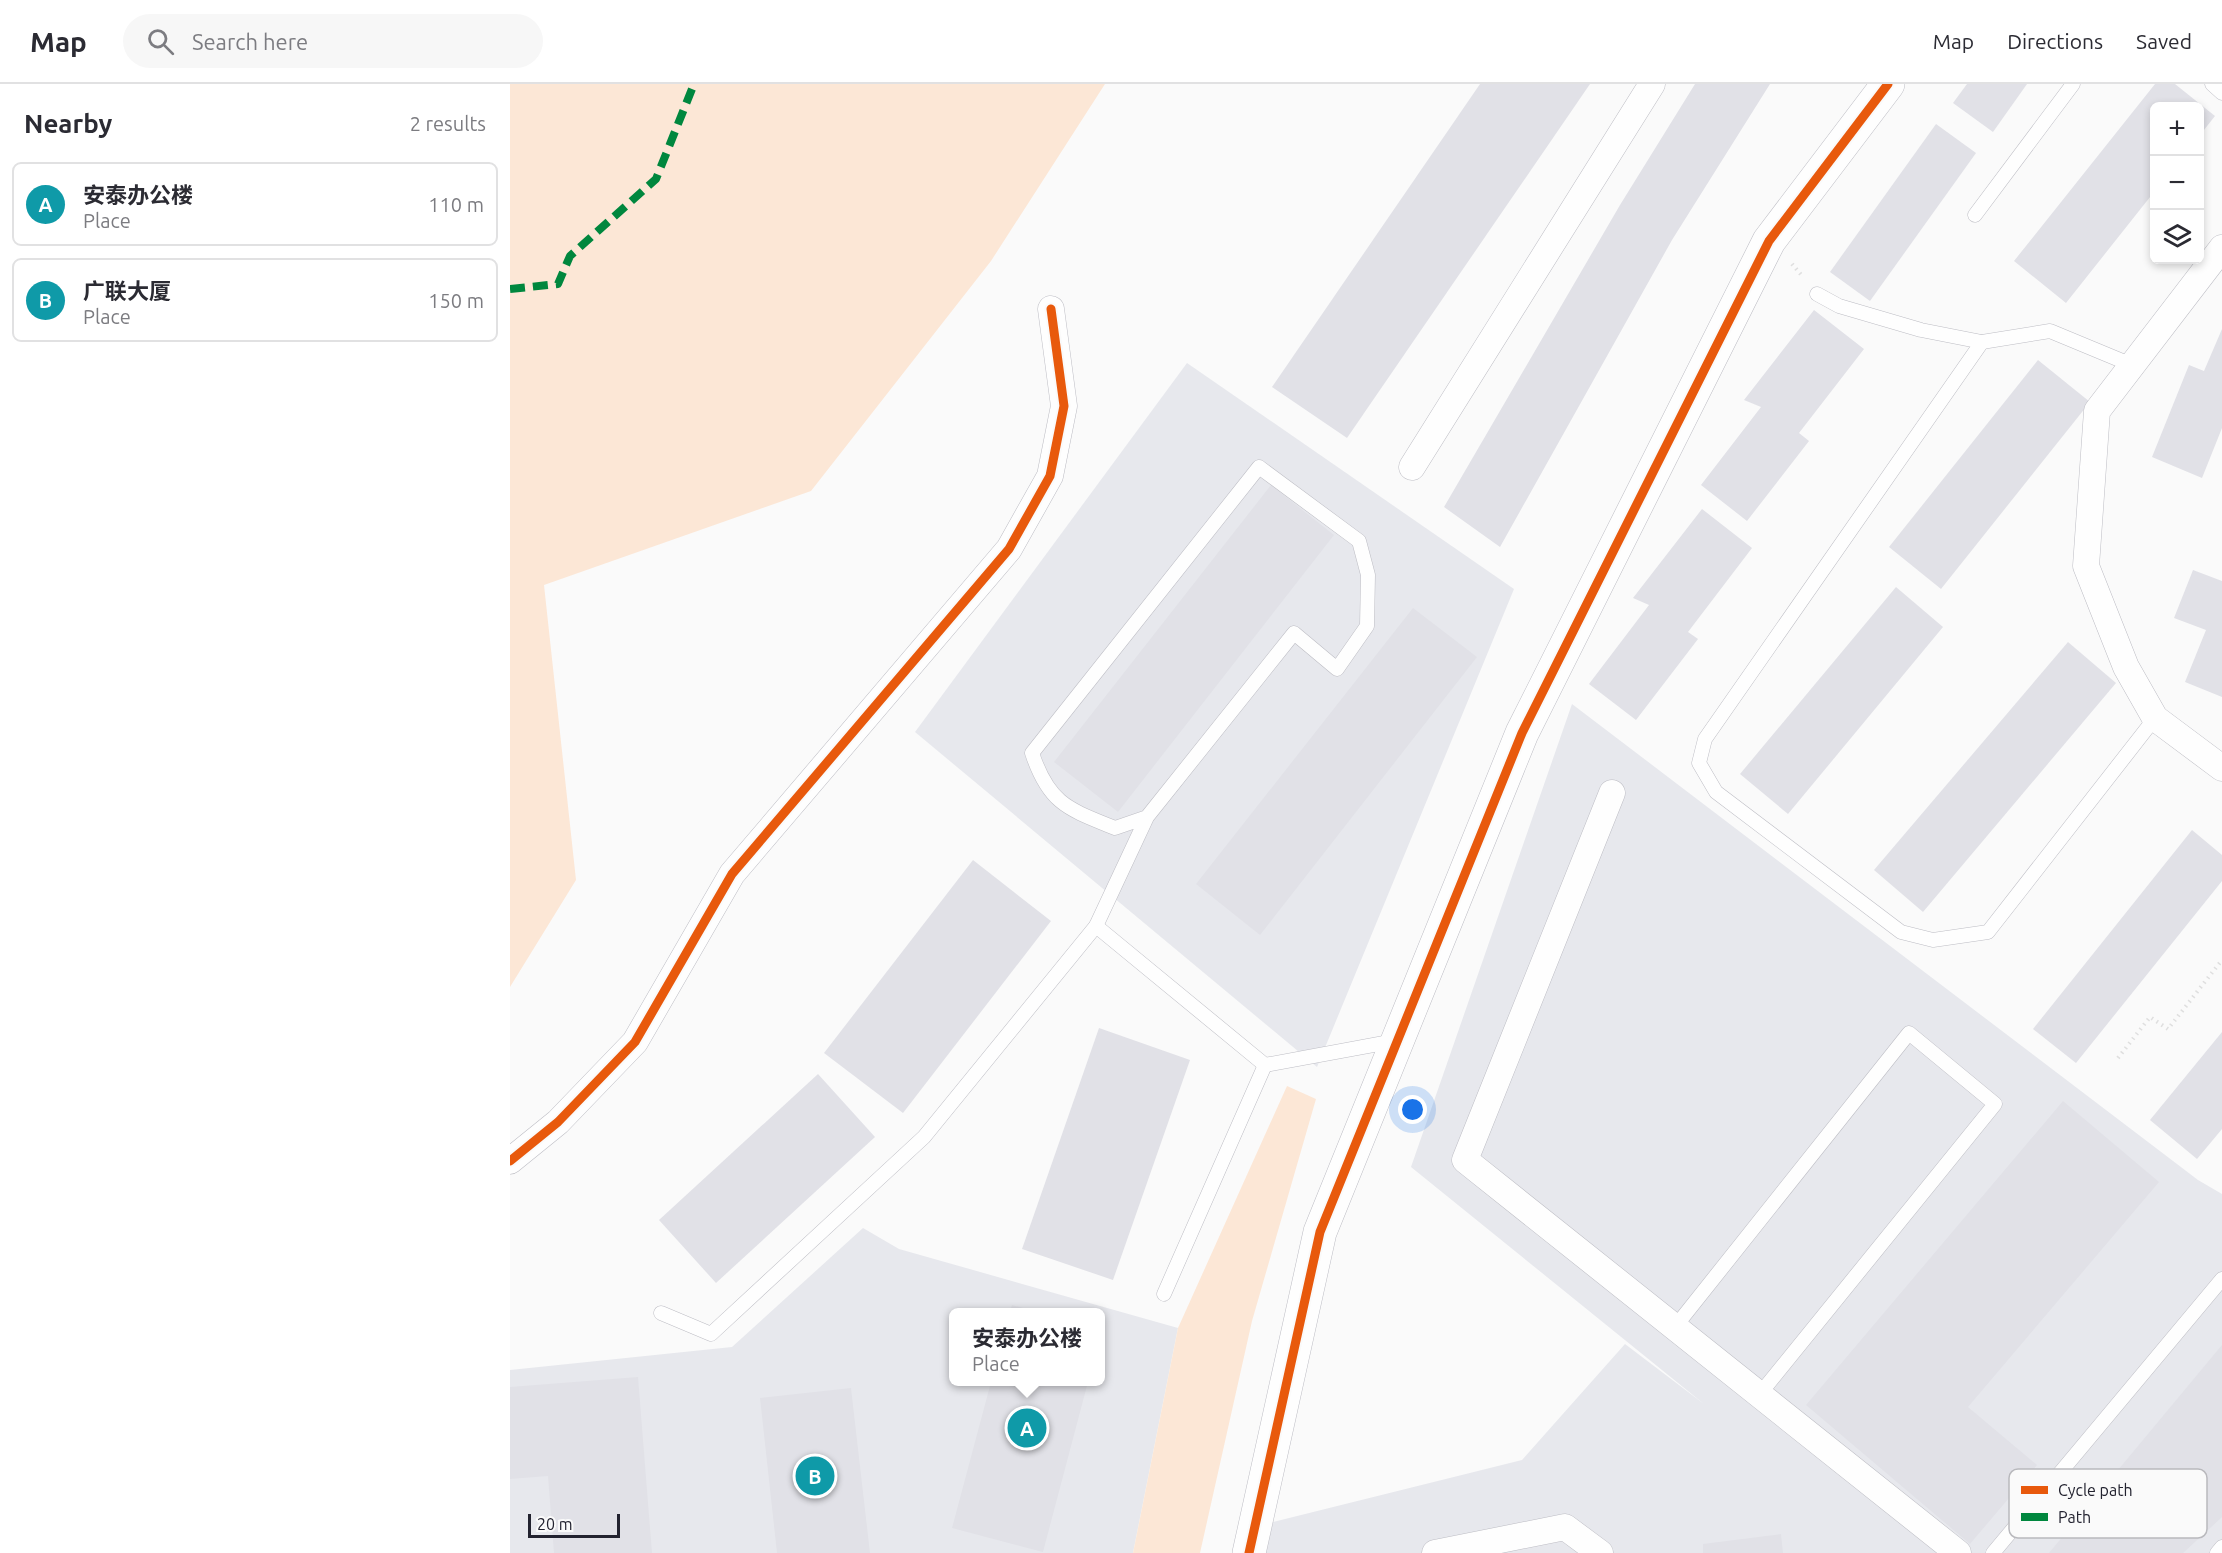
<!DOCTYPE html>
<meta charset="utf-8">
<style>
body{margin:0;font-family:Ubuntu,"Noto Sans SC",sans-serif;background:#f7f7f7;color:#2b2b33}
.controls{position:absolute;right:18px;top:18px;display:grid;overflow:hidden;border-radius:9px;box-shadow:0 3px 9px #0003}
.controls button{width:54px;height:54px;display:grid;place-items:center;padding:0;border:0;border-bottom:2px solid #e1e1e2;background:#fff;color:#2b2b33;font:30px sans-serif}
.scale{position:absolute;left:18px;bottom:15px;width:92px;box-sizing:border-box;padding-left:6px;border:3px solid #22222f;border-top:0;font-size:16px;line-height:21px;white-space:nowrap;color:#22222f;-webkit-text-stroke:4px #fafafa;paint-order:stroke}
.you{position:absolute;left:903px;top:1026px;width:21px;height:21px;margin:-15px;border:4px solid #fff;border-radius:50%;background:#1a73e8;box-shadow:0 0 0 9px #1a73e833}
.badge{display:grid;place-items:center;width:39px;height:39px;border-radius:50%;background:#db2777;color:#fff;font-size:20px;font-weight:700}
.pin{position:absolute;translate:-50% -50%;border:3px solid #fff;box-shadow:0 2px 6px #0006}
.popup{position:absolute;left:439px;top:1224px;width:156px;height:78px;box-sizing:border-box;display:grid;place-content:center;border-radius:9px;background:#fff;filter:drop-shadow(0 2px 4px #0005);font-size:20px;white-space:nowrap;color:#7c7c81}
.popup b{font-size:22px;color:#2b2b33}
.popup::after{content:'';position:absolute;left:50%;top:100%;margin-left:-12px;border:12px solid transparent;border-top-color:#fff}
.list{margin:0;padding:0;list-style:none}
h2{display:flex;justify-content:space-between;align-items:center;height:78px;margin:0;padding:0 24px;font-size:26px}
h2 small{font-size:20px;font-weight:400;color:#7c7c81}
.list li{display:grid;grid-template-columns:39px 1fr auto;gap:18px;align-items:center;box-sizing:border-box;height:84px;margin:0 12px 12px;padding:0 12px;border:2px solid #e1e1e2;border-radius:9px}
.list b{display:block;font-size:22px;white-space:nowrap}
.list p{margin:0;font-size:20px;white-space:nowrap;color:#7c7c81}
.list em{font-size:20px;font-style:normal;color:#7c7c81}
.icon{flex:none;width:33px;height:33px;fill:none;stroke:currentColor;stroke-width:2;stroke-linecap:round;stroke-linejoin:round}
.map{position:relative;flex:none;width:1712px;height:1469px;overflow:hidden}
header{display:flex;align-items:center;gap:36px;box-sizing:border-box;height:84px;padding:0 30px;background:#fff;border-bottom:2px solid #e1e1e2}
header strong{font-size:28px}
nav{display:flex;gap:33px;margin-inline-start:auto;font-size:21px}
.search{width:420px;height:54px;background:#f7f7f7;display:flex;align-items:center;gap:15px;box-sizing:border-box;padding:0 21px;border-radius:33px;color:#7c7c81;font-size:22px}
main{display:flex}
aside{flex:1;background:#fff}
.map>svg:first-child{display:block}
.built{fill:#e7e8ed;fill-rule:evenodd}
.green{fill:#fce7d6}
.building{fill:#e1e1e7}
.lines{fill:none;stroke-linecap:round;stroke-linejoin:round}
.lane-casing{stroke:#bdbdc4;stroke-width:15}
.street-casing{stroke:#bdbdc4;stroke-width:27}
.secondary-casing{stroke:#bdbdc4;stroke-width:34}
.path{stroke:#dfdfdf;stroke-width:4;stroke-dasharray:1.5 4.5;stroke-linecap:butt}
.lane{stroke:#fefefe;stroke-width:14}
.street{stroke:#fefefe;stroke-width:26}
.secondary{stroke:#fefefe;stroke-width:33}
.quiet{stroke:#00873e;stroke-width:8;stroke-dasharray:15 8;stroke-linecap:butt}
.cycleway-casing{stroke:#fafafa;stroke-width:13}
.cycleway{stroke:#e8590c;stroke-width:9}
.key{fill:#fafafa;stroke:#b9b9bd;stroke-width:1.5}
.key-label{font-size:16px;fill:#22222f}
</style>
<header>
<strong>Map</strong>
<div class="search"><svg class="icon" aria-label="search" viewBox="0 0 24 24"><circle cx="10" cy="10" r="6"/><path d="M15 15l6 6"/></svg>Search here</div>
<nav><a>Map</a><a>Directions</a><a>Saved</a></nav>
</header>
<main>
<aside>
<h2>Nearby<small>2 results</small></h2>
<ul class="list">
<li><span class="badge" style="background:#0f9aa8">A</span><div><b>安泰办公楼</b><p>Place</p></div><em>110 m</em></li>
<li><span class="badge" style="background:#0f9aa8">B</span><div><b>广联大厦</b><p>Place</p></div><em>150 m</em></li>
</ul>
</aside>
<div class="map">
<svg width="1712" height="1469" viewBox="0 0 1712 1469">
<rect width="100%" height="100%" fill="#fafafa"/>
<g class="built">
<path d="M677,279L1004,505L807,983L405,648Z"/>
<path d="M1062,620L1688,1096L1712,1110V1469H755L763,1438L1012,1376L1115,1260L1194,1320L901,1083Z"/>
<path d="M353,1144L389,1165L668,1244L623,1469H0V1286L222,1263ZM444,1228H590V1298H444Z"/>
</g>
<g class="green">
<path d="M0,0H595L481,177L301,407L34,501L66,796L0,903Z"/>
<path d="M777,1002L806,1015L742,1237L690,1469H623L668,1244Z"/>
</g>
<g class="building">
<path d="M970,0H1080L837,354L762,303Z"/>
<path d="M1185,0H1260L1162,156L990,463L934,423L1110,121Z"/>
<path d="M1457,0H1517L1483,48L1443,19Z"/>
<path d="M1645,0H1665L1705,32L1690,51V22H1644V108L1556,219L1504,177Z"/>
<path d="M1426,40L1466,69L1360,217L1320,188Z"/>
<path d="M1304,226L1354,265L1289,349L1299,357L1237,437L1191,401L1251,323L1234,316Z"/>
<path d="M1712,245V344L1692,394L1642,373L1679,281L1694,287Z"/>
<path d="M1528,276L1580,318L1431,505L1379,463Z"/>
<path d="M761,401L824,451L608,728L544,678Z"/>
<path d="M1192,425L1242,464L1178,548L1188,555L1126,636L1079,600L1139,521L1123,514Z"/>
<path d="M1683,486L1712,497V613L1675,598L1696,546L1664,534Z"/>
<path d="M1386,503L1433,543L1278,730L1230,690Z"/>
<path d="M903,524L967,573L750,851L686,800Z"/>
<path d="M1558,558L1606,599L1413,828L1364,786Z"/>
<path d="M1682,746L1712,771V797L1566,979L1523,945Z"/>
<path d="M463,776L541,837L393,1029L314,969Z"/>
<path d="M589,944L680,976L603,1196L512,1165Z"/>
<path d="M1712,948V1045L1687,1075L1640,1036Z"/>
<path d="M308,990L365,1053L206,1199L149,1136Z"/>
<path d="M1553,1017L1649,1098L1458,1323L1527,1381L1460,1460L1296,1321Z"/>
<path d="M502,1221L527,1228H500Z"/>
<path d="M1712,1261V1433L1673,1469H1539Z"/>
<path d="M128,1293L142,1469H44L38,1392L0,1395V1303Z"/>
<path d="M481,1298H578L533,1468L442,1444Z"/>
<path d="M341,1304L360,1469H267L250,1314Z"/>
<path d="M1271,1450L1273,1469H1193V1460Z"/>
</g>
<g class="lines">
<defs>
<g id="lane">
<path d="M1702,0L1712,9"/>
<path d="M1465,131L1563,0"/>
<path d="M1307,210L1329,222L1411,246L1472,258L1540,247L1622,281"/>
<path d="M1472,258L1195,655L1189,679L1206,708L1391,848L1423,856L1478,848L1645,634"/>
<path d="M586,842L637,733L784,549L827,585L857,542L858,491L849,457L749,383L522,669C539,720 558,725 605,744L637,733"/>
<path d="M654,1210L755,981"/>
<path d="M151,1229L201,1250L414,1053L586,842L755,981L885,957"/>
<path d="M1165,1243L1399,949L1485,1020L1249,1311"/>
<path d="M1483,1469L1712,1195"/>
<path d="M1707,1469L1712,1463"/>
</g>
<g id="street">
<path d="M1712,164L1587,327L1576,482L1616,583L1645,634L1712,684"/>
<path d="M902,383L1142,0"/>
<path d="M1102,709L955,1076L1448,1469"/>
<path d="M0,1077L48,1038L125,958L222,790L499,465L540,392L554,322L541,225"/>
<path d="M925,1469L1055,1443L1090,1469"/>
</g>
<path id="secondary" d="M739,1469L810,1148L1012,649L1259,157L1378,0"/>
</defs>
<use href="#lane" class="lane-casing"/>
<use href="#street" class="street-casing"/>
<use href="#secondary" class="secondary-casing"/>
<g class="path">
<path d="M1282,180L1293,193"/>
<path d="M1608,974L1640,933L1658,945L1712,876"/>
</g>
<use href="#lane" class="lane"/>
<use href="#street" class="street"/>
<use href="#secondary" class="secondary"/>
<path class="quiet" d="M0,205L48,200L60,172L146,95L184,0"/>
<defs>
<g id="cycleway">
<path d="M0,1077L48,1038L125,958L222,790L499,465L540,392L554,322L541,225"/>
<path d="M739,1469L810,1148L1012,649L1259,157L1378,0"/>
</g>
</defs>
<use href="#cycleway" class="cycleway-casing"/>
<use href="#cycleway" class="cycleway"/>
</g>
<rect x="1499" y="1385" width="198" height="69" rx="9" class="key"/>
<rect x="1511" y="1402" width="27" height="8" fill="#e8590c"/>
<rect x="1511" y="1429" width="27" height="8" fill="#00873e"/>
<g class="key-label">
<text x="1548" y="1412">Cycle path</text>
<text x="1548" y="1439">Path</text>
</g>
</svg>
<div class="controls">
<button>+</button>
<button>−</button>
<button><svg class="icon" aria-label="layers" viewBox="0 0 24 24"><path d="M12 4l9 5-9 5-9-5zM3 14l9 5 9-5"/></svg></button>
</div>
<div class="scale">20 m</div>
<div class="you"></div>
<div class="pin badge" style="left:517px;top:1344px;background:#0f9aa8">A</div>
<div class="popup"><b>安泰办公楼</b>Place</div>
<div class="pin badge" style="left:305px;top:1392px;background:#0f9aa8">B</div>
</div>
</main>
